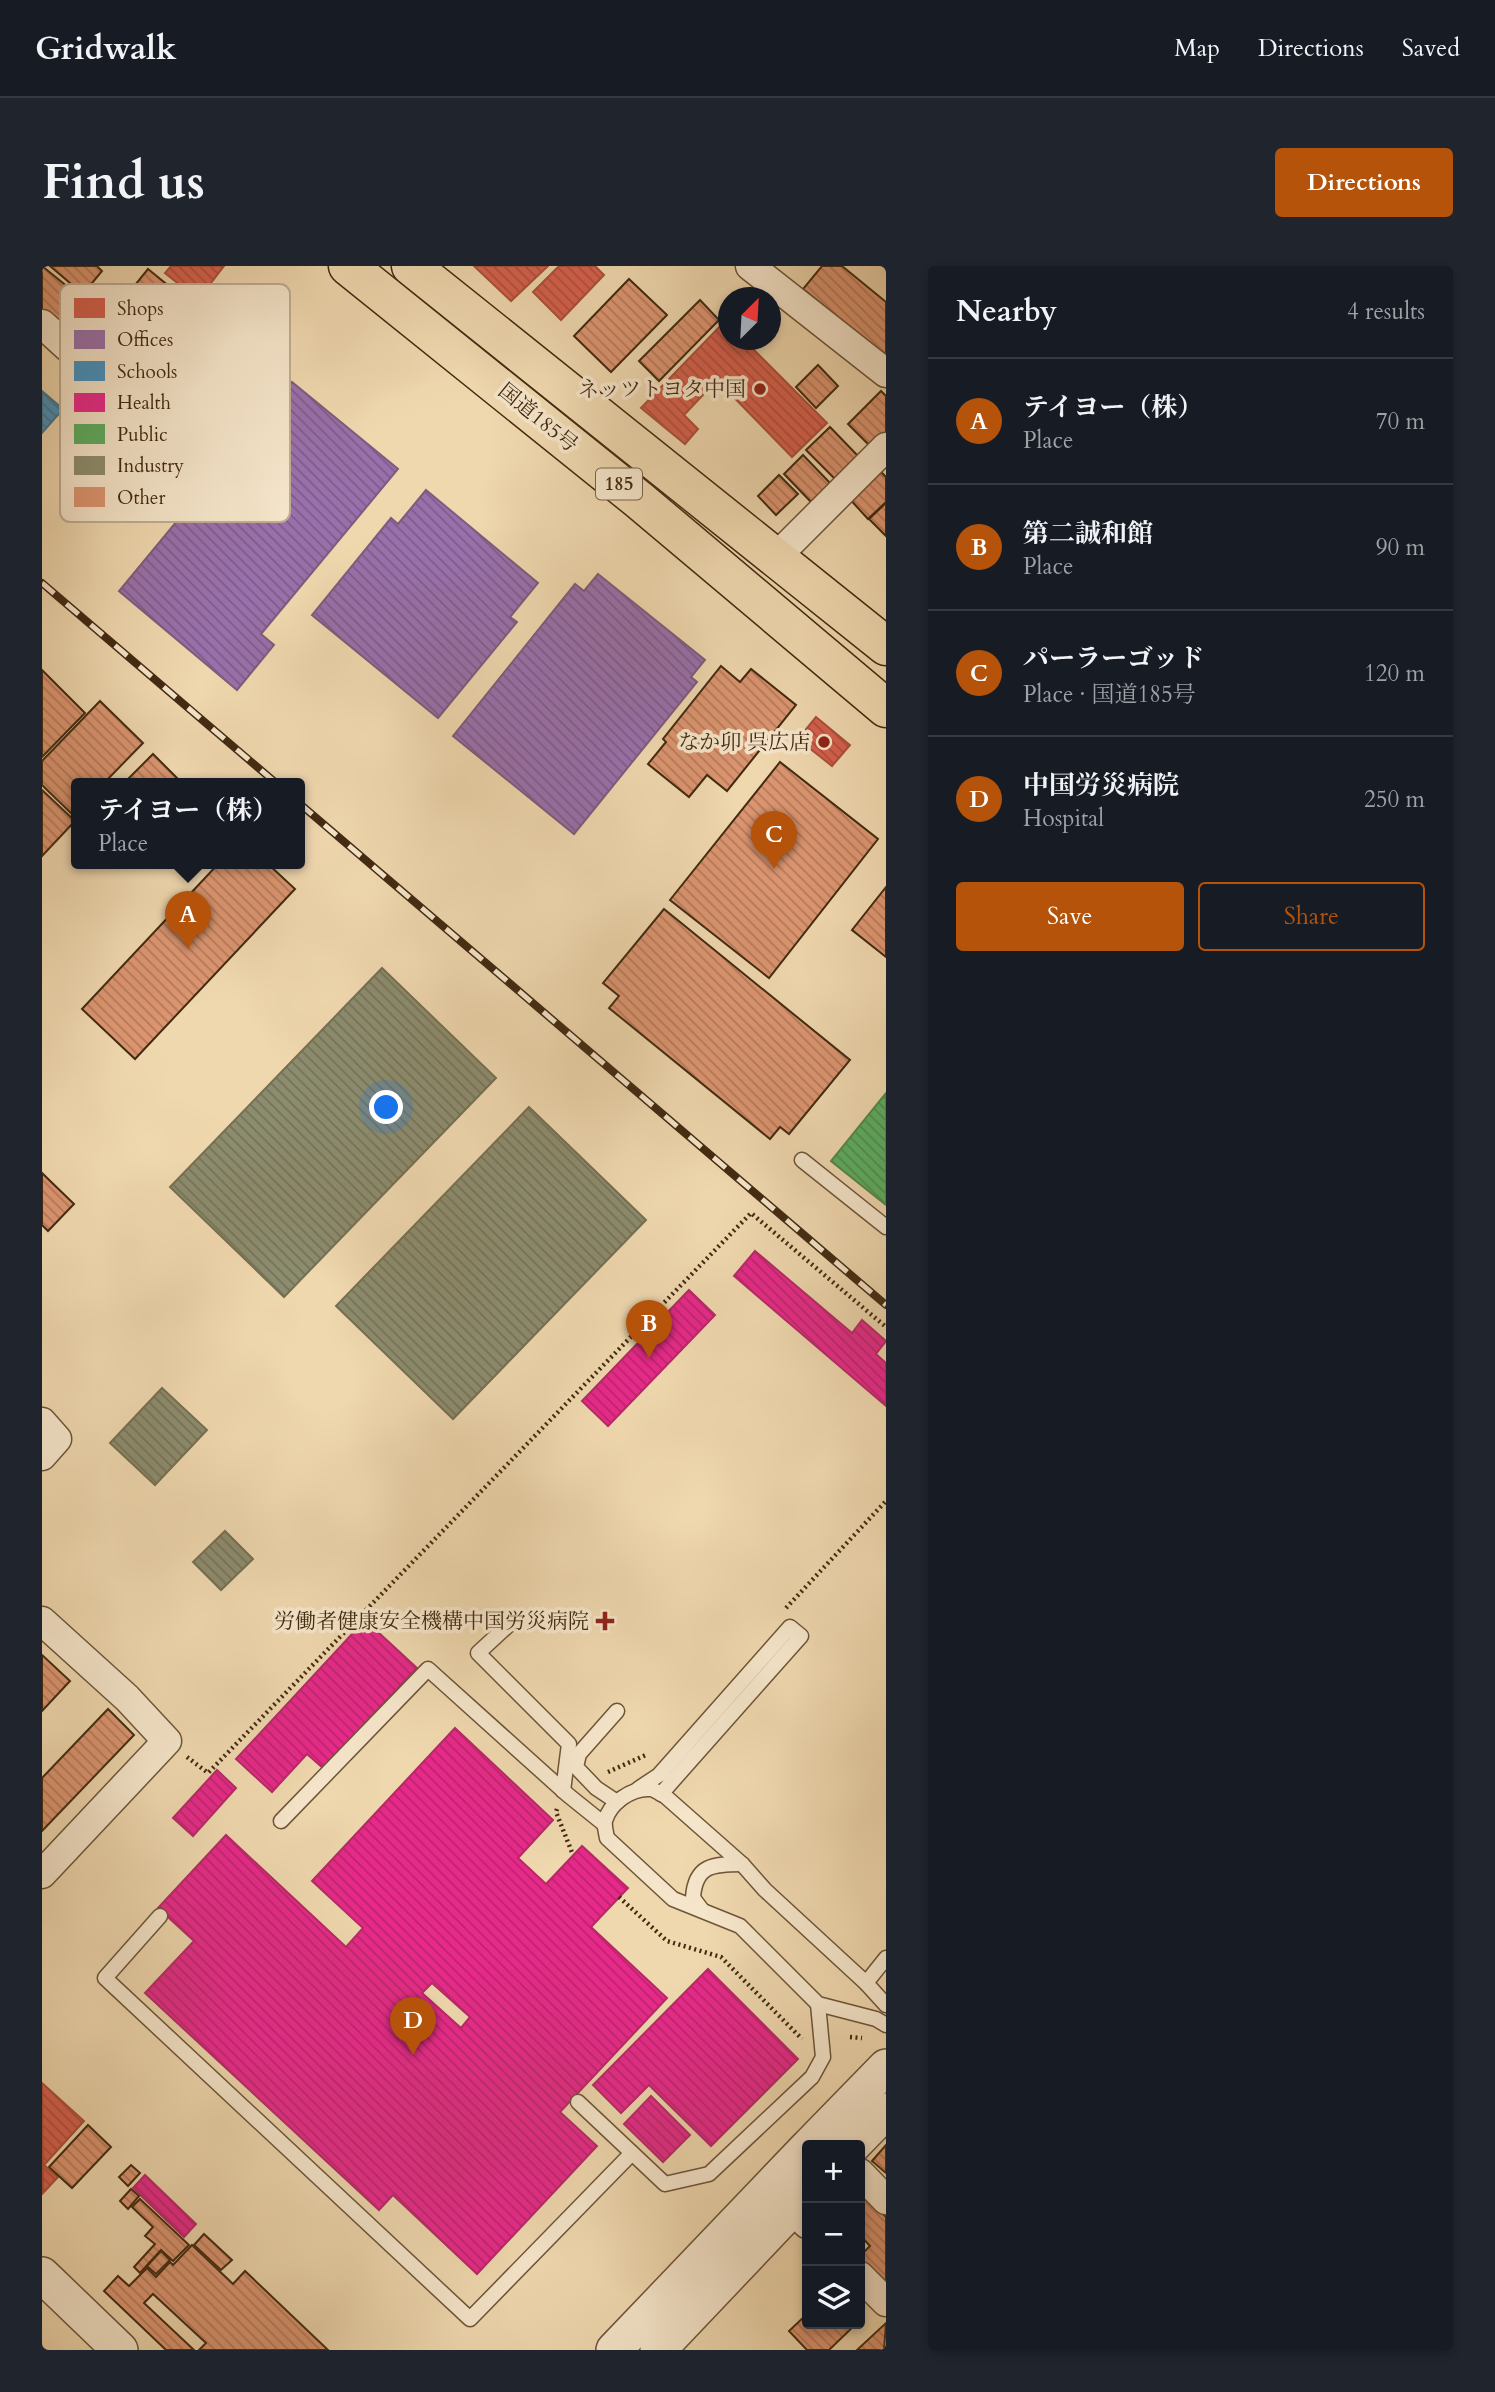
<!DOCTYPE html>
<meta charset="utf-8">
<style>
body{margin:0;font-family:Cardo,"Noto Serif JP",serif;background:#20242c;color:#f1f3f6}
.controls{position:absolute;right:21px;bottom:21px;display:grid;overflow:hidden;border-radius:7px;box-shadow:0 4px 10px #0003}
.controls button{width:63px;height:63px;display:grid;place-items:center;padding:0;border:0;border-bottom:2px solid #363941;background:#171b24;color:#f1f3f6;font:35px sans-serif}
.compass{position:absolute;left:676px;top:21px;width:63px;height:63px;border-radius:50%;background:#171b24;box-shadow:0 4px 10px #0003;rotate:24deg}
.you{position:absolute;left:345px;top:842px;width:24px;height:24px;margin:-18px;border:5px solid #fff;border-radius:50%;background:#1a73e8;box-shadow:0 0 0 10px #1a73e833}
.badge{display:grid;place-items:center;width:46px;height:46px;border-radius:50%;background:#b45309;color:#fff;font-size:23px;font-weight:700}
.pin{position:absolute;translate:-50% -58px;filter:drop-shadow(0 2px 4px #0008)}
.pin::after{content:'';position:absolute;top:37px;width:24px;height:21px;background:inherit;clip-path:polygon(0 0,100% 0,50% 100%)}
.popup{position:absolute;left:29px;top:512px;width:234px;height:91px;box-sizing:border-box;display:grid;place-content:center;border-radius:7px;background:#171b24;filter:drop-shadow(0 2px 5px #0005);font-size:23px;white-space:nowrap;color:#9ea1a6}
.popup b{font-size:26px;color:#f1f3f6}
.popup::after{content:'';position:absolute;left:50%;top:100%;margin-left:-14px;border:14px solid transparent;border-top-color:#171b24}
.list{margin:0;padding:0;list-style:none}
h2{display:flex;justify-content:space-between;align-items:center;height:91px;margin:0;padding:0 28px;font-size:30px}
h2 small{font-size:23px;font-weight:400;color:#9ea1a6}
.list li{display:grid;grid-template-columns:46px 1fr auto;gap:21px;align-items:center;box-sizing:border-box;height:126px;padding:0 28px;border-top:2px solid #363941}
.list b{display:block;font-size:26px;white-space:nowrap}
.list p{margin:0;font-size:23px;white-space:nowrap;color:#9ea1a6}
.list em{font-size:23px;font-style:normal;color:#9ea1a6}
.actions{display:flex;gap:14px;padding:21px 28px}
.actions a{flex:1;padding:16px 0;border:2px solid #b45309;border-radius:7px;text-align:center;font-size:24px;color:#b45309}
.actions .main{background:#b45309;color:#fff}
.icon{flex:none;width:38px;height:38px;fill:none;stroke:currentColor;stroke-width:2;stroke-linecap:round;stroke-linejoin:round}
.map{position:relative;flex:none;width:844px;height:2084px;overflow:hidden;border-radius:7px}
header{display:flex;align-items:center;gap:42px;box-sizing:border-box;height:98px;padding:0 35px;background:#171b24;border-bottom:2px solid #363941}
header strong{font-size:33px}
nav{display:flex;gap:38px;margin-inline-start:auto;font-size:24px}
.intro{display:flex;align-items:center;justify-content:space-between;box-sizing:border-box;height:168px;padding:0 42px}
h1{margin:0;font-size:49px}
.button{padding:18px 32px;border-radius:7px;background:#b45309;color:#fff;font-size:24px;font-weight:700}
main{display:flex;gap:42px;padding:0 42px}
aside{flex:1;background:#171b24;border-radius:7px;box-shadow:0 4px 10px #0003}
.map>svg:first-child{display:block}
.shops{fill:url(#shops-back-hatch);stroke:#aa503b;stroke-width:2}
.offices{fill:url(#offices-back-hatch);stroke:#7f5b7d;stroke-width:2}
.schools{fill:url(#schools-back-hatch);stroke:#43748e;stroke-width:2}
.health{fill:url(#health-back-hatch);stroke:#b62966;stroke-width:2;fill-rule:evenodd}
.public{fill:url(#public-back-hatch);stroke:#538649;stroke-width:2}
.industry{fill:url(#industry-back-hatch);stroke:#766f52;stroke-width:2}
.building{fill:url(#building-back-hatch);stroke:#422a11;stroke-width:2}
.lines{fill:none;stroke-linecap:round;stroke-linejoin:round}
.service-casing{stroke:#6d5538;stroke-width:17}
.minor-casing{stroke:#6d5538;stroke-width:31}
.tertiary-casing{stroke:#6d5538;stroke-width:38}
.trunk-casing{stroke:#422a11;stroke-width:41}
.path{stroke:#422a11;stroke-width:4.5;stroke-dasharray:2 3.5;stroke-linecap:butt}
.service{stroke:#f5e5ca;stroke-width:14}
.minor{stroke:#f5e5ca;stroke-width:28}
.tertiary{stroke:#f5e5ca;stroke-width:35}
.trunk{stroke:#efd7ae;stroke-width:38}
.rail-casing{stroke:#422a11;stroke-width:8}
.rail{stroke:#f5e5ca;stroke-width:5;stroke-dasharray:16;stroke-linecap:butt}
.poi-dot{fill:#8f2418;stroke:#f5e5ca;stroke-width:2.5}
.labels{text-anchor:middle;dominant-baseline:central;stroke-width:7;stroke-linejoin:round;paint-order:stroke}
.shield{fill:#f5e5ca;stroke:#786248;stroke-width:2}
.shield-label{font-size:19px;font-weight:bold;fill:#422a11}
.poi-label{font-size:21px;fill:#422a11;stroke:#f5e5ca;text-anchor:end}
.street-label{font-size:21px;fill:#422a11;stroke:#f5e5ca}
.key{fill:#f5e5ca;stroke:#bfad92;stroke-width:2}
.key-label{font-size:19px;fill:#422a11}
</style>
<header>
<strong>Gridwalk</strong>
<nav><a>Map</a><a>Directions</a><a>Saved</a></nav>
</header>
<div class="intro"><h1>Find us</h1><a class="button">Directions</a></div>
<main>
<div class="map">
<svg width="844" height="2084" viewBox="0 0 844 2084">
<defs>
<pattern id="shops-back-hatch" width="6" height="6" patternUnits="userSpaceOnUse" patternTransform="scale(1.75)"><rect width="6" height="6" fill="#d6604d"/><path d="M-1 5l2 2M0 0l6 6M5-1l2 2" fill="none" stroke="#af4f3f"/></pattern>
<pattern id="offices-back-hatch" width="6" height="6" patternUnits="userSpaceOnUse" patternTransform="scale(1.75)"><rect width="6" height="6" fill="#9970ab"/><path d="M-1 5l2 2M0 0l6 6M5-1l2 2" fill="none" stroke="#7e5c8a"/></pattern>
<pattern id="schools-back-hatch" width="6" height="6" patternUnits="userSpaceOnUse" patternTransform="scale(1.75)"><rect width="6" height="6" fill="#4393c3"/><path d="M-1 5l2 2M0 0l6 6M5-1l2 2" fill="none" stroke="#3a789d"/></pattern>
<pattern id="health-back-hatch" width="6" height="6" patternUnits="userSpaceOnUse" patternTransform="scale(1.75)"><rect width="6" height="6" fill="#e7298a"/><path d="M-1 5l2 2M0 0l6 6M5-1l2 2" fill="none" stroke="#bd236f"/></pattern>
<pattern id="public-back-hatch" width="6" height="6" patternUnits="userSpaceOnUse" patternTransform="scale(1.75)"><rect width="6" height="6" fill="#5aae61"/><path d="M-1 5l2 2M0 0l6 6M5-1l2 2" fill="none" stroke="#4c8e4f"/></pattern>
<pattern id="industry-back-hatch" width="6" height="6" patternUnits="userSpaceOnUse" patternTransform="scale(1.75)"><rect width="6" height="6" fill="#8c8c6e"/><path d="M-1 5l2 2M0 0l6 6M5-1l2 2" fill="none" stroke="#747359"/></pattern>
<pattern id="building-back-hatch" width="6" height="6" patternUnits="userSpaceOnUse" patternTransform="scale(1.75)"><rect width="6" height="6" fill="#dc9570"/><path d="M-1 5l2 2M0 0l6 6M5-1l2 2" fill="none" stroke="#b47a5b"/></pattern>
</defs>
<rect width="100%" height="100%" fill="#efd7ae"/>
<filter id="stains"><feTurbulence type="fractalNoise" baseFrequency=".00286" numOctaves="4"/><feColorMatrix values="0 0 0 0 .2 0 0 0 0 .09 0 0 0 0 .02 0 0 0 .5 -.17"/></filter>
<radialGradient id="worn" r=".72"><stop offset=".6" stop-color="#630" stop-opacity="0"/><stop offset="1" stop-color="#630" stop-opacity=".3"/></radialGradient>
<g class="shops">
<path d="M129,0H182L169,17L195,39L182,54L123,7Z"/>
<path d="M432,0H506L469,35Z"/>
<path d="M517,0H553L562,9L519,54L491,26Z"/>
<path d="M134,20L170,50L98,134L63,104Z"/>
<path d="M683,55L687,58V74H702L785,157L750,191L675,114L642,149L656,163L643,178L599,142Z"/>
<path d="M774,451L808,479L790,500L756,473Z"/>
<path d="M0,1817L42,1855L2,1899L16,1911L1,1927Z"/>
</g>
<g class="offices">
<path d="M250,116L356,203L219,368L232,379L195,424L77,325Z"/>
<path d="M384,224L496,317L468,351L475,356L396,452L270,349L349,252L356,258Z"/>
<path d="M556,308L663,394L649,411L655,416L532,568L411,470L533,318L542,325Z"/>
</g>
<path class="schools" d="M0,125L21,143L0,167Z"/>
<g class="health">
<path d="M713,985L810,1067L820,1054L844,1075L834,1088L844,1097V1140L692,1010Z"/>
<path d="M647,1024L673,1049L566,1160L540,1135Z"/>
<path d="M323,1354L375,1402L281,1502L265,1488L230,1526L194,1493Z"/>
<path d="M413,1462L511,1554L476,1592L504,1618L540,1580L586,1622L549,1661L625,1732L518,1846L555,1880L435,2008L351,1929L337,1944L103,1727L152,1675L116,1642L184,1569L304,1681L321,1662L270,1615ZM390,1717L428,1751L419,1762L380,1727Z"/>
<path d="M175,1504L194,1522L151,1570L131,1552Z"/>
<path d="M666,1703L756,1793L669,1880L607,1819L579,1847L551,1819Z"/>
<path d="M609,1830L648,1869L621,1896L582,1858Z"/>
<path d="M103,1909L154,1958L142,1971L91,1922Z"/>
</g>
<path class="public" d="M844,827V939L789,895Z"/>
<g class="industry">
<path d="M340,702L454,812L242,1031L128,921Z"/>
<path d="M487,841L604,954L411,1153L294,1040Z"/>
<path d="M120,1122L165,1164L113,1219L68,1177Z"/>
<path d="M183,1265L211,1293L179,1324L151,1296Z"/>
</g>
<g class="building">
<path d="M0,0L59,48L35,77L0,48Z"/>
<path d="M8,0H55L60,5L41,28Z"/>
<path d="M780,0H800L844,36V90L761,23Z"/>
<path d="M106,3L128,21L76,84L55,66Z"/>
<path d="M587,13L625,49L569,106L532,70Z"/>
<path d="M658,34L677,54L617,115L597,95Z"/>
<path d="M776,99L796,120L774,142L754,121Z"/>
<path d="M839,125L844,130V168L830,182L806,158Z"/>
<path d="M788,161L817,191L794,214L764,184Z"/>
<path d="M761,189L789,218L770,237L742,208Z"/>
<path d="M835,202L844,211V236L826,253L805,230Z"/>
<path d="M737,209L756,228L734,249L716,230Z"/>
<path d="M844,237V270L827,253Z"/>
<path d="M679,400L698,416L709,403L754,439L685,525L665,509L647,531L606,498L624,476L621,473Z"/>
<path d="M0,404L43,447L0,491Z"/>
<path d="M58,435L101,477L62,517H34V546L31,549L0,519V495Z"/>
<path d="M111,488L140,517H82Z"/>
<path d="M738,496L836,573L727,712L628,634Z"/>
<path d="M0,524L33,555L0,590Z"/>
<path d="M177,597H225L253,623L93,793L40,743Z"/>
<path d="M844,621V691L810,664Z"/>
<path d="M622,643L808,794L747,868L738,861L728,873L567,742L577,730L561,717Z"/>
<path d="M0,907L32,938L6,965L0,959Z"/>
<path d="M0,1389L28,1415L0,1445Z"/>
<path d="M66,1443L92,1469L0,1565V1512Z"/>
<path d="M46,1859L69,1881L30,1922L7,1901Z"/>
<path d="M844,1879V1907L830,1895Z"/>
<path d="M89,1899L98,1907L86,1920L77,1911Z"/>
<path d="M89,1923L97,1930L86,1943L78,1935Z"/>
<path d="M818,1924L844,1951V2015L841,2018L818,1994V1990L828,1980L818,1969Z"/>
<path d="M98,1933L147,1979L131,1995L119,1984L98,2007L92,2001L113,1978L103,1970L111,1961L90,1941Z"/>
<path d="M162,1968L190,1994L179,2004L152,1979Z"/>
<path d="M150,1979L191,2018L203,2005L286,2084H157L164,2077L111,2028L102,2037L152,2084H124L62,2025L76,2010L87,2020L105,2002L114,2011L128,1996L131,1999Z"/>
<path d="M119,1985L128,1994L114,2008L105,2000Z"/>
<path d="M765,2048V2058H814L787,2084H765L747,2065Z"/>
<path d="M844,2057L842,2084H815Z"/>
</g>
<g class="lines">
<defs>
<g id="service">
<path d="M760,894L844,961"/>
<path d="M474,1352L436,1387L527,1478L521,1525"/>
<path d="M575,1445L537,1488L534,1501L554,1522L575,1536"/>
<path d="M596,1523L617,1509L748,1361L759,1370L619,1528"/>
<path d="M239,1555L386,1403L526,1529L562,1558"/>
<path d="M660,1644L651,1632C653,1599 671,1598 700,1598"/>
<path d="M118,1650L63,1712L428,2053L590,1887"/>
<path d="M824,1717L844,1692"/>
<path d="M844,1739L824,1717L723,1624L700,1598L623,1530C619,1528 612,1523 608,1523C589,1522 568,1537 563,1555C562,1560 564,1566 565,1572L631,1633L698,1660L776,1738L834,1753L844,1759"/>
<path d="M536,1836L623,1918L667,1908L770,1811L781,1791L776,1738"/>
</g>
<g id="minor">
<path d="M708,0L844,107"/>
<path d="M0,58L52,105"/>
<path d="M733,292L844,181"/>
<path d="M0,1156L15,1173L0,1190"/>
<path d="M0,1355L85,1432L125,1475L0,1608"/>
<path d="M818,1907L844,1934"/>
<path d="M734,1928L765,1958"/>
<path d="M818,2010L844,2036"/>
</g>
<g id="tertiary">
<path d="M768,1879L844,1801"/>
<path d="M811,1879L844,1845"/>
<path d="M0,2009L78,2084"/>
<path d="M572,2084L765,1882"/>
<path d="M616,2084L765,1927"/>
</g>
<g id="trunk">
<path d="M306,0L597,234L844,442"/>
<path d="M369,0L844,380"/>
</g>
</defs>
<use href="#service" class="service-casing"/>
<use href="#minor" class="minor-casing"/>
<use href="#tertiary" class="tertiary-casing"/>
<use href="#trunk" class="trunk-casing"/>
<g class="path">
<path d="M744,1342L844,1235"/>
<path d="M145,1491L166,1507L709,947L844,1061"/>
<path d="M566,1506L606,1488"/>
<path d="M515,1543L514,1546L531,1589"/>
<path d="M577,1631L625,1675L679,1691L760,1773"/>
<path d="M808,1771L820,1772"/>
</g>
<use href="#service" class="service"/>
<use href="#minor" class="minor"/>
<use href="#tertiary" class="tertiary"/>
<use href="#trunk" class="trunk"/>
<defs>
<g id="rail">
<path d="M0,317L234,517"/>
<path d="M258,538L844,1039"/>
</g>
</defs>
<use href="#rail" class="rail-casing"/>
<use href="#rail" class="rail"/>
</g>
<g class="poi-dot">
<circle cx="718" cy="123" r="7"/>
<circle cx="782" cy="476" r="7"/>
<path d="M559.5 1344.5h7v7h7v7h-7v7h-7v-7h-7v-7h7z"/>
</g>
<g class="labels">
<rect class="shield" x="554" y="202.5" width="46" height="31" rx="5"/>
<g class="shield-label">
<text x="577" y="218">185</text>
</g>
<g class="poi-label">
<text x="704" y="123">ネッツトヨタ中国</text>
<text x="768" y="476">なか卯 呉広店</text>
<text x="547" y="1355">労働者健康安全機構中国労災病院</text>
</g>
<g class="street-label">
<text transform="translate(496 152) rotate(39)">国道185号</text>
</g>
</g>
<rect x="18" y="18" width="230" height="238" rx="10" class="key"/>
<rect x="32" y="32" width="31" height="20" fill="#d6604d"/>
<rect x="32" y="64" width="31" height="19" fill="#9970ab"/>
<rect x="32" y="95" width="31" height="20" fill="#4393c3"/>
<rect x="32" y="127" width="31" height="19" fill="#e7298a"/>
<rect x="32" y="158" width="31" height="20" fill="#5aae61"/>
<rect x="32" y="190" width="31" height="19" fill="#8c8c6e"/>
<rect x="32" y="221" width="31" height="20" fill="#dc9570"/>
<g class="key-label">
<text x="75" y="49">Shops</text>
<text x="75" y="80">Offices</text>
<text x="75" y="112">Schools</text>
<text x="75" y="143">Health</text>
<text x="75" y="175">Public</text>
<text x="75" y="206">Industry</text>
<text x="75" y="238">Other</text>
</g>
<rect width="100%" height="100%" filter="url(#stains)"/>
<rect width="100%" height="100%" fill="url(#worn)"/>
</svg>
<div class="controls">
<button>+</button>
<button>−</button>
<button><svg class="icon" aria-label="layers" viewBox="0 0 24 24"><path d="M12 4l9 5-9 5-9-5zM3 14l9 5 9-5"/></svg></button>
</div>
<svg class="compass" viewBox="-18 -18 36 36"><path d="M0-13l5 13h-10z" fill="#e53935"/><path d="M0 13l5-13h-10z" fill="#9ea1a6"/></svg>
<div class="you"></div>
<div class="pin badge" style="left:146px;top:683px">A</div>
<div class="popup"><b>テイヨー（株）</b>Place</div>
<div class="pin badge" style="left:607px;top:1092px">B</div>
<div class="pin badge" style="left:732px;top:603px">C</div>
<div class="pin badge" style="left:371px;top:1789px">D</div>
</div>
<aside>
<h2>Nearby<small>4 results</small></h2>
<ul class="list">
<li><span class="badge">A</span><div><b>テイヨー（株）</b><p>Place</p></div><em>70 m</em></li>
<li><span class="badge">B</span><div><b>第二誠和館</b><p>Place</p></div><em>90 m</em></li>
<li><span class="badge">C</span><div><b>パーラーゴッド</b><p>Place · 国道185号</p></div><em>120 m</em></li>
<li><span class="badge">D</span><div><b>中国労災病院</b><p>Hospital</p></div><em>250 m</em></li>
</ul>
<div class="actions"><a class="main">Save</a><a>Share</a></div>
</aside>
</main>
